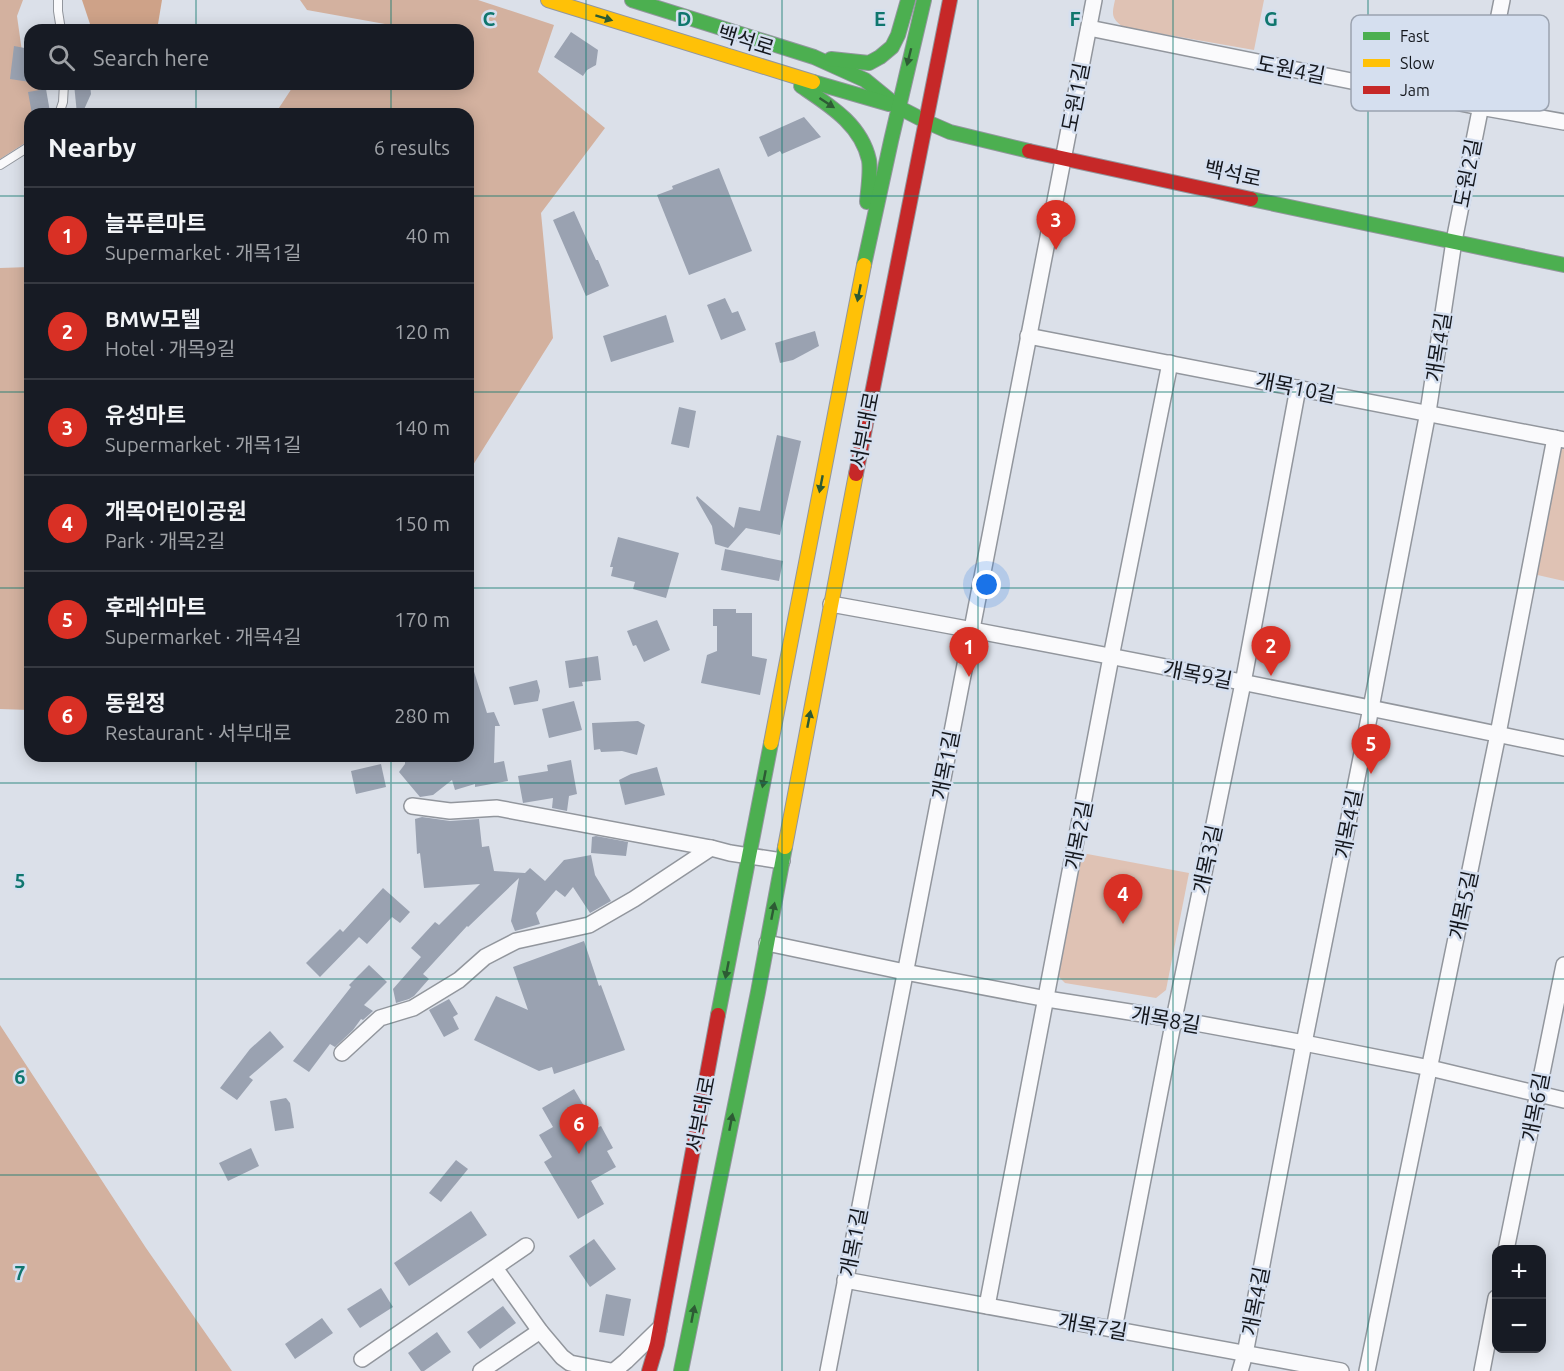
<!DOCTYPE html>
<meta charset="utf-8">
<style>
body{margin:0;font-family:Ubuntu,"Noto Sans KR",sans-serif;background:#242831;color:#f1f3f6}
.controls{position:absolute;right:18px;bottom:18px;display:grid;overflow:hidden;border-radius:12px;box-shadow:0 3px 15px #0003}
.controls button{width:54px;height:54px;display:grid;place-items:center;padding:0;border:0;border-bottom:2px solid #363941;background:#171b24;color:#f1f3f6;font:30px sans-serif}
.you{position:absolute;left:987px;top:585px;width:21px;height:21px;margin:-15px;border:4px solid #fff;border-radius:50%;background:#1a73e8;box-shadow:0 0 0 9px #1a73e833}
.badge{display:grid;place-items:center;width:39px;height:39px;border-radius:50%;background:#d93025;color:#fff;font-size:20px;font-weight:700}
.pin{position:absolute;translate:-50% -50px;filter:drop-shadow(0 2px 3px #0008)}
.pin::after{content:'';position:absolute;top:32px;width:21px;height:18px;background:inherit;clip-path:polygon(0 0,100% 0,50% 100%)}
.list{margin:0;padding:0;list-style:none}
h2{display:flex;justify-content:space-between;align-items:center;height:78px;margin:0;padding:0 24px;font-size:26px}
h2 small{font-size:20px;font-weight:400;color:#9ea1a6}
.list li{display:grid;grid-template-columns:39px 1fr auto;gap:18px;align-items:center;box-sizing:border-box;height:96px;padding:0 24px;border-top:2px solid #363941}
.list b{display:block;font-size:22px;white-space:nowrap}
.list p{margin:0;font-size:20px;white-space:nowrap;color:#9ea1a6}
.list em{font-size:20px;font-style:normal;color:#9ea1a6}
.icon{flex:none;width:33px;height:33px;fill:none;stroke:currentColor;stroke-width:2;stroke-linecap:round;stroke-linejoin:round}
.map{position:relative;flex:none;width:1564px;height:1371px;overflow:hidden}
.search{position:absolute;background:#171b24;box-shadow:0 3px 15px #0003;left:24px;top:24px;width:450px;height:66px;display:flex;align-items:center;gap:15px;box-sizing:border-box;padding:0 21px;border-radius:18px;color:#9ea1a6;font-size:22px}
.panel{position:absolute;background:#171b24;box-shadow:0 3px 15px #0003;left:24px;top:108px;width:450px;height:654px;border-radius:18px}
.map>svg:first-child{display:block}
.green{fill:#dfc2b4}
.forest{fill:#d3b19f}
.water{fill:#cea288}
.building{fill:#9aa2b1}
.lines{fill:none;stroke-linecap:round;stroke-linejoin:round}
.lane-casing{stroke:#92969d;stroke-width:10}
.street-casing{stroke:#92969d;stroke-width:18}
.fast-casing{stroke:#92969d;stroke-width:16}
.slow-casing{stroke:#92969d;stroke-width:16}
.jam-casing{stroke:#92969d;stroke-width:16}
.lane{stroke:#fafafc;stroke-width:8}
.street{stroke:#fafafc;stroke-width:15}
.fast{stroke:#4caf50;stroke-width:14}
.slow{stroke:#ffc107;stroke-width:14}
.jam{stroke:#c62828;stroke-width:14}
.oneway{fill:#2d5b34}
.grid{fill:none;stroke:#0f766e;stroke-width:1.5;stroke-opacity:0.55}
.labels{text-anchor:middle;dominant-baseline:central;stroke-width:5;stroke-linejoin:round;paint-order:stroke}
.street-label{font-size:21px;fill:#14171d;stroke:#d5dfef}
.key{fill:#d5dfef;stroke:#9ba3b0;stroke-width:1.5}
.key-label{font-size:16px;fill:#14171d}
.grid-label{font-size:20px;text-anchor:middle;font-weight:bold;fill:#0f766e;stroke:#d5dfef;stroke-width:5;stroke-linejoin:round;paint-order:stroke}
</style>
<div class="map">
<svg width="1564" height="1371" viewBox="0 0 1564 1371">
<rect width="100%" height="100%" fill="#dbe0e9"/>
<g class="green">
<path d="M1115,0H1264L1254,50L1123,27C1111,18 1112,14 1115,0Z"/>
<path d="M1560,444L1564,445V581L1533,574Z"/>
<path d="M1082,853L1189,873L1166,990L1156,998L1065,983L1057,975Z"/>
</g>
<g class="forest">
<path d="M0,0H23L17,16L23,59L30,72V84H37L41,93L39,114H30V134L25,143L0,159Z"/>
<path d="M300,0H478L554,25L538,72L605,128L541,213L553,338L468,473V114H275L292,88L291,84H468V30H386L385,24L307,10Z"/>
<path d="M30,267V710L0,709V268Z"/>
<path d="M0,1025L146,1248L232,1371H0Z"/>
</g>
<path class="water" d="M82,0H162L157,30H92Z"/>
<g class="building">
<path d="M571,32L598,50L596,65L587,70L583,76L554,57Z"/>
<path d="M14,46L30,49V82L10,79Z"/>
<path d="M74,84H90L91,94L82,114H77Z"/>
<path d="M46,89L50,112L32,114L28,92Z"/>
<path d="M804,117L821,137L782,154L780,151L768,157L759,137Z"/>
<path d="M719,168L752,251L689,275L657,195L673,189L672,186Z"/>
<path d="M574,211L596,260H598L609,286L586,296L553,220Z"/>
<path d="M725,298L732,313L738,311L746,330L721,340L707,305Z"/>
<path d="M666,315L674,342L611,362L603,336Z"/>
<path d="M815,331L819,346L793,360L780,363L775,343Z"/>
<path d="M679,407L696,411L689,448L671,444Z"/>
<path d="M777,435L801,441L780,535L746,528L728,548L715,544L712,526L696,498L697,496L734,528L739,507L760,511Z"/>
<path d="M618,537L679,553L666,598L633,589L635,582L611,576L613,567H610Z"/>
<path d="M725,549L783,561L779,581L721,570Z"/>
<path d="M713,609H736V613H752V656L767,659L760,695L701,683L707,655L717,651V626H713Z"/>
<path d="M657,620L670,650L644,662L636,645L633,646L627,631Z"/>
<path d="M598,656L601,680L582,682L583,686L569,688L565,661Z"/>
<path d="M468,662H471L487,713L494,712L500,726H495L494,763L504,761L508,781L475,787V784L455,790L452,780L433,795L420,797L399,772L405,764V756H468Z"/>
<path d="M537,680L540,691L538,701L514,705L509,687Z"/>
<path d="M574,701L582,730L549,738L542,709Z"/>
<path d="M638,721L645,725L637,755L622,751L601,752L600,749L594,750L592,723Z"/>
<path d="M571,760L577,794L569,796L567,811L552,808L553,798L523,803L518,776L548,771L547,765Z"/>
<path d="M381,764L386,787L356,794L351,771Z"/>
<path d="M657,767L665,795L625,805L619,780L631,774Z"/>
<path d="M422,817L450,821L479,819L482,847L489,846L494,871L525,873L530,868L545,881L564,860L591,855L595,875L611,901L590,913L573,887L565,897L556,890L536,913L540,924L515,931L511,921L519,878L468,927L467,926L423,974L429,979L414,996L409,999L396,1003L393,989L421,957L411,948L435,922L439,925L480,884L424,888L420,853L417,854L415,819Z"/>
<path d="M596,836L628,842L626,856L591,853L592,837Z"/>
<path d="M383,888L410,912L400,923L392,917L367,944L359,937L320,977L306,963L340,929L343,932Z"/>
<path d="M584,941L599,986L601,985L625,1050L554,1074L552,1067L539,1071L474,1040L496,996L528,1010L513,967Z"/>
<path d="M369,965L387,982L364,1005L373,1011L363,1020L361,1019L353,1030L335,1047L330,1044L309,1072L293,1061L351,987L349,985Z"/>
<path d="M449,999L458,1014L453,1017L459,1029L444,1037L429,1010Z"/>
<path d="M270,1031L284,1047L249,1077L253,1080L237,1100L220,1088L250,1049Z"/>
<path d="M574,1089L597,1128L601,1126L613,1148L607,1151L616,1167L591,1181L604,1204L578,1219L544,1162L552,1157L539,1135L553,1127L542,1108Z"/>
<path d="M286,1098L290,1103L294,1128L275,1131L270,1101Z"/>
<path d="M251,1148L259,1166L228,1181L219,1163Z"/>
<path d="M456,1160L468,1169L441,1202L429,1193Z"/>
<path d="M471,1211L487,1235L409,1286L394,1263Z"/>
<path d="M594,1239L616,1269L590,1287L569,1256Z"/>
<path d="M381,1288L393,1307L360,1328L347,1309Z"/>
<path d="M606,1294L631,1299L624,1336L599,1332Z"/>
<path d="M503,1306L516,1323L480,1349L467,1332Z"/>
<path d="M322,1318L333,1333L295,1359L285,1344Z"/>
<path d="M437,1332L451,1352L424,1371H421L408,1353Z"/>
</g>
<g class="lines">
<defs>
<g id="lane">
<path d="M58,0V11L61,30"/>
<path d="M59,114L63,102L64,84"/>
<path d="M0,165L30,146"/>
</g>
<g id="street">
<path d="M1089,28L1480,107L1564,122"/>
<path d="M1028,336L1564,440"/>
<path d="M831,604C1076,648 1320,697 1564,748"/>
<path d="M412,806L450,811L497,808L711,848L730,853L782,861"/>
<path d="M767,943L905,972L1047,999L1174,1019L1304,1043L1430,1068L1564,1100"/>
<path d="M342,1053L380,1018L413,1008L459,980L485,957L516,941L589,925L634,899L711,848"/>
<path d="M1506,1250L1564,965"/>
<path d="M495,1268L540,1331L562,1357L570,1363L611,1371"/>
<path d="M845,1280L1341,1371"/>
<path d="M987,1306L1111,657L1170,363"/>
<path d="M1114,1329L1174,1019L1243,683L1298,388"/>
<path d="M362,1359L526,1246"/>
<path d="M481,1371L540,1331"/>
<path d="M614,1371L626,1361L659,1329"/>
<path d="M828,1371L1094,0"/>
<path d="M1240,1371L1245,1354L1304,1043L1371,708L1428,412L1454,241L1502,0"/>
<path d="M1367,1371L1498,734L1555,438"/>
<path d="M1482,1371L1496,1298"/>
</g>
<g id="fast">
<path d="M632,0L814,57L865,80L898,107L927,122L950,132L1029,151"/>
<path d="M831,59L869,63L880,57L892,47L898,35L908,0"/>
<path d="M813,82L889,104"/>
<path d="M801,86C829,105 861,124 869,160C871,171 868,190 867,202"/>
<path d="M1251,199L1564,265"/>
<path d="M864,265L891,141L924,0"/>
<path d="M718,1015L771,743"/>
<path d="M681,1371L758,992L785,847"/>
</g>
<g id="slow">
<path d="M548,0L813,82"/>
<path d="M771,743L864,265"/>
<path d="M785,847L856,474"/>
</g>
<g id="jam">
<path d="M1029,151L1251,199"/>
<path d="M856,474L950,0"/>
<path d="M649,1371L657,1344L718,1015"/>
</g>
</defs>
<use href="#lane" class="lane-casing"/>
<use href="#street" class="street-casing"/>
<use href="#fast" class="fast-casing"/>
<use href="#slow" class="slow-casing"/>
<use href="#jam" class="jam-casing"/>
<use href="#lane" class="lane"/>
<use href="#street" class="street"/>
<use href="#fast" class="fast"/>
<use href="#slow" class="slow"/>
<use href="#jam" class="jam"/>
</g>
<defs><path id="oneway-solid" d="M-6-.8H1V-3.2L6.5 0L1 3.2V.8H-6Z" transform="scale(1.5)"/></defs>
<g class="oneway">
<use href="#oneway-solid" transform="translate(604 18) rotate(17)"/>
<use href="#oneway-solid" transform="translate(909 57) rotate(104)"/>
<use href="#oneway-solid" transform="translate(827 103) rotate(33)"/>
<use href="#oneway-solid" transform="translate(859 293) rotate(101)"/>
<use href="#oneway-solid" transform="translate(821 484) rotate(101)"/>
<use href="#oneway-solid" transform="translate(809 719) rotate(-79)"/>
<use href="#oneway-solid" transform="translate(764 779) rotate(101)"/>
<use href="#oneway-solid" transform="translate(773 911) rotate(-79)"/>
<use href="#oneway-solid" transform="translate(727 970) rotate(101)"/>
<use href="#oneway-solid" transform="translate(731 1122) rotate(-79)"/>
<use href="#oneway-solid" transform="translate(693 1314) rotate(-79)"/>
</g>
<path class="grid" d="M196,0V30M391,0V30M586,0V1371M782,0V1371M978,0V1371M1173,0V1371M1368,0V1371M196,84V114M391,84V114M0,196H30M468,196H1564M0,392H30M468,392H1564M0,588H30M468,588H1564M196,756V1371M391,756V1371M0,783H1564M0,979H1564M0,1175H1564"/>
<g class="labels">
<g class="street-label">
<text transform="translate(746 40) rotate(17)">백석로</text>
<text transform="translate(1291 69) rotate(11)">도원4길</text>
<text transform="translate(1075 97) rotate(-79)">도원1길</text>
<text transform="translate(1233 173) rotate(12)">백석로</text>
<text transform="translate(1467 173) rotate(-79)">도원2길</text>
<text transform="translate(1438 347) rotate(-81)">개목4길</text>
<text transform="translate(1296 387) rotate(11)">개목10길</text>
<text transform="translate(864 430) rotate(-79)">서부대로</text>
<text transform="translate(1198 674) rotate(11)">개목9길</text>
<text transform="translate(945 765) rotate(-79)">개목1길</text>
<text transform="translate(1348 824) rotate(-79)">개목4길</text>
<text transform="translate(1078 835) rotate(-79)">개목2길</text>
<text transform="translate(1207 859) rotate(-78)">개목3길</text>
<text transform="translate(1463 905) rotate(-78)">개목5길</text>
<text transform="translate(1166 1019) rotate(10)">개목8길</text>
<text transform="translate(1535 1107) rotate(-79)">개목6길</text>
<text transform="translate(700 1114) rotate(-79)">서부대로</text>
<text transform="translate(853 1242) rotate(-79)">개목1길</text>
<text transform="translate(1255 1301) rotate(-79)">개목4길</text>
<text transform="translate(1093 1326) rotate(10)">개목7길</text>
</g>
</g>
<rect x="1351" y="15" width="198" height="96" rx="9" class="key"/>
<rect x="1363" y="32" width="27" height="8" fill="#4caf50"/>
<rect x="1363" y="59" width="27" height="8" fill="#ffc107"/>
<rect x="1363" y="86" width="27" height="8" fill="#c62828"/>
<g class="key-label">
<text x="1400" y="42">Fast</text>
<text x="1400" y="69">Slow</text>
<text x="1400" y="96">Jam</text>
</g>
<g class="grid-label">
<text x="489" y="26">C</text>
<text x="684" y="26">D</text>
<text x="880" y="26">E</text>
<text x="1075" y="26">F</text>
<text x="1271" y="26">G</text>
<text x="20" y="888">5</text>
<text x="20" y="1084">6</text>
<text x="20" y="1280">7</text>
</g>
</svg>
<div class="controls">
<button>+</button>
<button>−</button>
</div>
<div class="you"></div>
<div class="pin badge" style="left:969px;top:677px">1</div>
<div class="pin badge" style="left:1271px;top:676px">2</div>
<div class="pin badge" style="left:1056px;top:250px">3</div>
<div class="pin badge" style="left:1123px;top:924px">4</div>
<div class="pin badge" style="left:1371px;top:774px">5</div>
<div class="pin badge" style="left:579px;top:1154px">6</div>
<div class="search"><svg class="icon" aria-label="search" viewBox="0 0 24 24"><circle cx="10" cy="10" r="6"/><path d="M15 15l6 6"/></svg>Search here</div>
<section class="panel">
<h2>Nearby<small>6 results</small></h2>
<ul class="list">
<li><span class="badge">1</span><div><b>늘푸른마트</b><p>Supermarket · 개목1길</p></div><em>40 m</em></li>
<li><span class="badge">2</span><div><b>BMW모텔</b><p>Hotel · 개목9길</p></div><em>120 m</em></li>
<li><span class="badge">3</span><div><b>유성마트</b><p>Supermarket · 개목1길</p></div><em>140 m</em></li>
<li><span class="badge">4</span><div><b>개목어린이공원</b><p>Park · 개목2길</p></div><em>150 m</em></li>
<li><span class="badge">5</span><div><b>후레쉬마트</b><p>Supermarket · 개목4길</p></div><em>170 m</em></li>
<li><span class="badge">6</span><div><b>동원정</b><p>Restaurant · 서부대로</p></div><em>280 m</em></li>
</ul>
</section>
</div>
